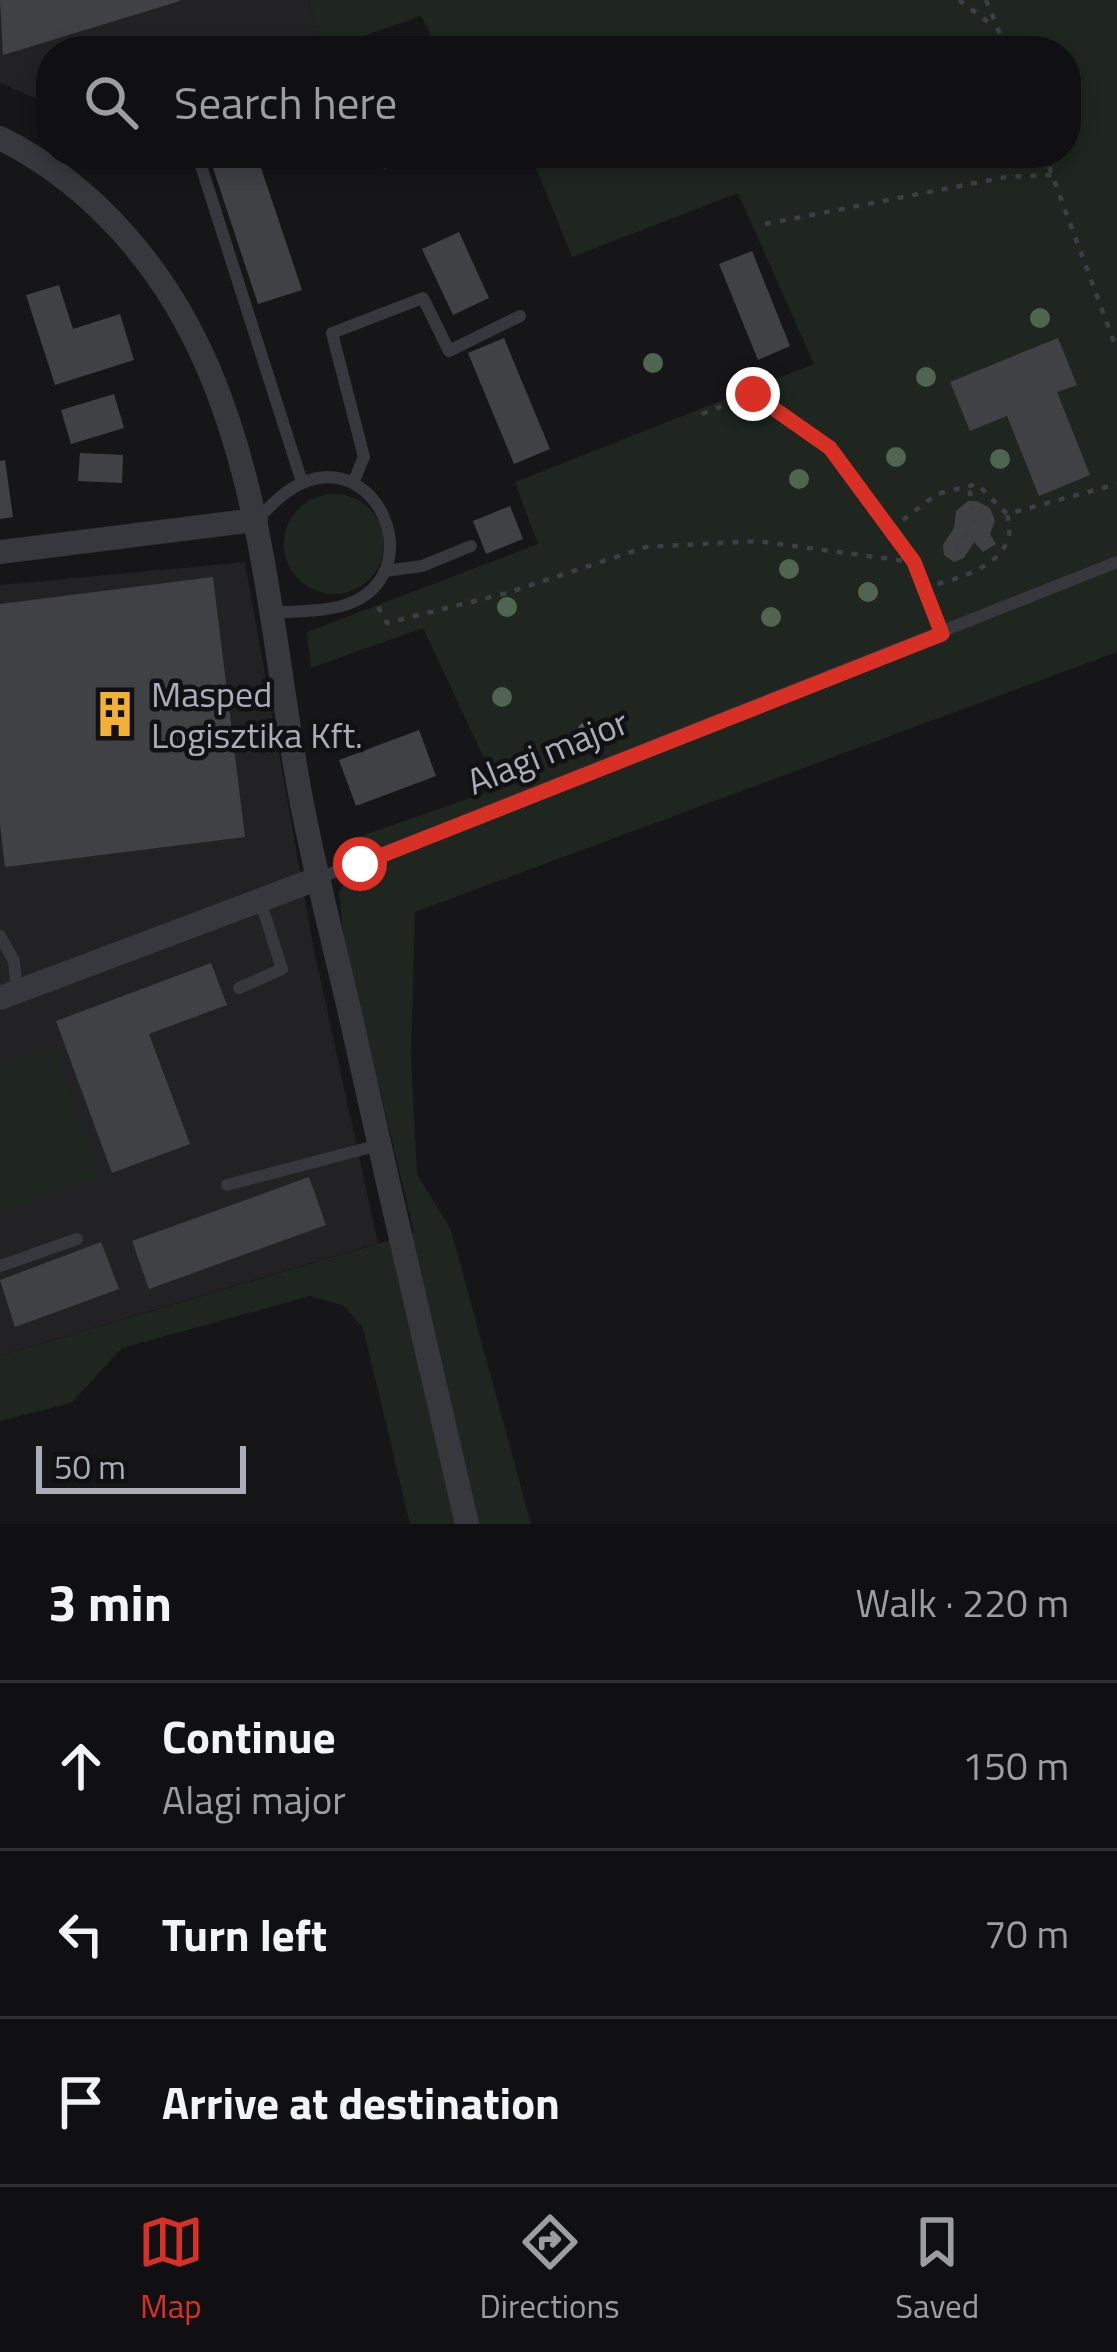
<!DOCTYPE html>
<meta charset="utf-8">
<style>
body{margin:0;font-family:"Titillium Web",sans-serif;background:#1e1e20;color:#f1f3f6}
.scale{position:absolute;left:36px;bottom:30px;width:210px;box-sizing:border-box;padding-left:12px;border:6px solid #a8adb8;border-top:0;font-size:33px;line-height:42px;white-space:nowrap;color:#a8adb8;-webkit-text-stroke:9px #111113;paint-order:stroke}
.stop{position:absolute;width:36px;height:36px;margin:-27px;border:9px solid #d93025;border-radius:50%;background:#fff}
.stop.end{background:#d93025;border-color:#fff;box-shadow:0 3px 12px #0008}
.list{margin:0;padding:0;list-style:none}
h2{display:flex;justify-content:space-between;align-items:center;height:156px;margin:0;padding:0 48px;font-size:51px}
h2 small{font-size:39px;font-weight:400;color:#9c9d9f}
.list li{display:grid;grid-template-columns:78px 1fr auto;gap:36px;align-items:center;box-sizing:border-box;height:168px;padding:0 48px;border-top:3px solid #303032}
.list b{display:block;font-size:45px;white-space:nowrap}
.list p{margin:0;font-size:39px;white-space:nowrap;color:#9c9d9f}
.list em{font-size:39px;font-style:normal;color:#9c9d9f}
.icon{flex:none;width:66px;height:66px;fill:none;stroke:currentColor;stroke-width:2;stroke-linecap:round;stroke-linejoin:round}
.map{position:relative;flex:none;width:1117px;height:1524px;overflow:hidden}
.search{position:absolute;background:#101012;box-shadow:0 6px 18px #0003;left:36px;right:36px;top:36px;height:132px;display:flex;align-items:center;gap:30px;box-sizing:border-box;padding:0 42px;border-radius:48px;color:#9c9d9f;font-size:45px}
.sheet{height:660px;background:#101012}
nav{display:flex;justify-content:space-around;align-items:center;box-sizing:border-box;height:168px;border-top:3px solid #303032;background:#101012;font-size:33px;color:#9c9d9f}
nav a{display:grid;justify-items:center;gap:6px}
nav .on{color:#d93025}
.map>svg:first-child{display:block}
.built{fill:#222225}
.green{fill:#1e261f}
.building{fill:#404145}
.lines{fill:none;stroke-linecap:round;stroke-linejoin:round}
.path{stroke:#3d3f44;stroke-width:4.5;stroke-dasharray:6 9;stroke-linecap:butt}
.service{stroke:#37383d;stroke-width:12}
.minor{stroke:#37383d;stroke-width:24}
.tree{fill:#506452}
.route{stroke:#d93025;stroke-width:15}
.labels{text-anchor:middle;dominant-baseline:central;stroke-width:9;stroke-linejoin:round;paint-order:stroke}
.poi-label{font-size:36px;fill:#a8adb8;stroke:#111113;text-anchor:start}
.street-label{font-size:36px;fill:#a8adb8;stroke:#111113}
</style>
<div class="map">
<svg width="1117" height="1524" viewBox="0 0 1117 1524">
<rect width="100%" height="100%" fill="#161618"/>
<g class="built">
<path d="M0,0H309L321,51H51V105L0,83Z"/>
<path d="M245,562L314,950L378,1243L0,1356V585Z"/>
</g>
<g class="green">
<path d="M309,0H1117V652L415,912L411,1058L417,1174L451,1230L531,1524H410L363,1328L344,1306L310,1296L122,1348L71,1403L0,1421V1356L414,1233L344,939L339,892L351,874L342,843L498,788L423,628L311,668L307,632L538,544L515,482L814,364L738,193L572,257L530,153H1066V51H439L421,16L321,51Z"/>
<circle cx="334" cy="544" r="50"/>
<path d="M53,1045L101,1175L0,1213V1065Z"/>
</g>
<g class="building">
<path d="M0,0H180V1L3,55Z"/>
<path d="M208,153H256L302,290L258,304Z"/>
<path d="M377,153H420L384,169Z"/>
<path d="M459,232L489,298L453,315L422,249Z"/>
<path d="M752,251L790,346L758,360L719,264Z"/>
<path d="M59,285L73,329L120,314L134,360L55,385L26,295Z"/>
<path d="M504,338L550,449L514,464L468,353Z"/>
<path d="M1058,338L1077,385L1057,392L1090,475L1039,496L1007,416L970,431L950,382Z"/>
<path d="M114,394L124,428L71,444L61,410Z"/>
<path d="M80,453L123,455L122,483L78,481Z"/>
<path d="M5,460L13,517L0,519V461Z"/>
<path d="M968,501H977L990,508L995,521L990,534L996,544L983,552L974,542L964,558L954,562L944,555L943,545L954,528L956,511Z"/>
<path d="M510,506L523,539L486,554L473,521Z"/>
<path d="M213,577L245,837L5,867L0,824V604Z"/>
<path d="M419,730L436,776L356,806L339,760Z"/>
<path d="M211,963L227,1005L149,1034L190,1144L112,1173L56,1021Z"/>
<path d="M309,1177L326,1225L149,1289L132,1241Z"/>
<path d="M101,1242L119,1289L15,1327L0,1280Z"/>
</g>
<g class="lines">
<g class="path">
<path d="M959,0L995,27"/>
<path d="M986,0L1007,51"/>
<path d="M1044,153L1117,350"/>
<path d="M765,224L1006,177L1052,175"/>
<path d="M702,414L753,394L830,448L913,562L934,612"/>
<path d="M891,529L937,494L977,484L1007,514L1117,484"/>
<path d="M955,550L974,523L969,486"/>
<path d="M923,587C951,581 1002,569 1009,535C1010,528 1008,521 1007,514"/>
<path d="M378,607L387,623L507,593L646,547L757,541L913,562"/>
</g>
<g class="service">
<path d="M197,153L302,482"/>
<path d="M353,483L364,457L332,333L423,298L449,351L520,316"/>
<path d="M256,520C270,507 283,492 300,484C378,447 431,573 348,604C326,612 296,611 273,613"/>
<path d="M385,571L422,566L471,546"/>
<path d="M319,878L1117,562"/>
<path d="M0,936L14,961L17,990"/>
<path d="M239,988L282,969L260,900"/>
<path d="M227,1185L379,1145"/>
<path d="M0,1266L77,1239"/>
</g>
<g class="minor">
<path d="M0,138C96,186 167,271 209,370C269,511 274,665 304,814C317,879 334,944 349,1009C387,1181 427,1352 467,1524"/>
<path d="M0,552L256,520"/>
<path d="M0,998L319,878"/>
</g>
</g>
<g class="tree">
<circle cx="1040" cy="318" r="10"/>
<circle cx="653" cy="363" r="10"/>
<circle cx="926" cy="377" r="10"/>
<circle cx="896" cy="457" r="10"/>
<circle cx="1000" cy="459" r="10"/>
<circle cx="799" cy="479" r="10"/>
<circle cx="789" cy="569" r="10"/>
<circle cx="868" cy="592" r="10"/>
<circle cx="507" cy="607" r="10"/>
<circle cx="771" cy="617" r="10"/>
<circle cx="502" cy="697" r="10"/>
<circle cx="587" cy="732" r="10"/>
</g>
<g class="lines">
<path class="route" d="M360,864L942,634L914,562L830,448L753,394"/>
</g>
<defs>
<symbol id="building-bare" viewBox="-9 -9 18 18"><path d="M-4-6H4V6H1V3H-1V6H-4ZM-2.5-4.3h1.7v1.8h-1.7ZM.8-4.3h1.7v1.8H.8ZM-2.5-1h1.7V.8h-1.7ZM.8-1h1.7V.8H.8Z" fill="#f2b134" stroke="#111113" stroke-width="2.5" paint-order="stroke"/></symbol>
</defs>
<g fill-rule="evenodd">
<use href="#building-bare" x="82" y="681" width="66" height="66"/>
</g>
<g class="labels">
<g class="poi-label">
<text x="151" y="693">Masped<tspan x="151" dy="41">Logisztika Kft.</tspan></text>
</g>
<g class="street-label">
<text transform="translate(547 751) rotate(-22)">Alagi major</text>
</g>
</g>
</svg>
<div class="scale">50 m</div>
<div class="stop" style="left:360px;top:864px"></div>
<div class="stop end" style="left:753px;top:394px"></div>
<div class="search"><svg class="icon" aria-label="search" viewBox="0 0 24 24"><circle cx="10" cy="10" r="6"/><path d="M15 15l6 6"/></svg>Search here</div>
</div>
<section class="sheet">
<h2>3 min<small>Walk · 220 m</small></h2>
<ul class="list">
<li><svg class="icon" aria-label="ahead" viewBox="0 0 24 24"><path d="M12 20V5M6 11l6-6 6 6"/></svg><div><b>Continue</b><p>Alagi major</p></div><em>150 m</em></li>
<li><svg class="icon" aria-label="left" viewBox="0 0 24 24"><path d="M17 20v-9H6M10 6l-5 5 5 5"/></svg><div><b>Turn left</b></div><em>70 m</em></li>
<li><svg class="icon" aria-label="arrive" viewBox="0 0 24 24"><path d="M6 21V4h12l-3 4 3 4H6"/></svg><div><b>Arrive at destination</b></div></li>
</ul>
</section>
<nav>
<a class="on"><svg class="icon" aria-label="map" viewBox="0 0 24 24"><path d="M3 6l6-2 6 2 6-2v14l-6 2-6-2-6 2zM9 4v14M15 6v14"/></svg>Map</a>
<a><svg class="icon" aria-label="directions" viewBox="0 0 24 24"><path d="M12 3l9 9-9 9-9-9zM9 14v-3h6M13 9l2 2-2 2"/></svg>Directions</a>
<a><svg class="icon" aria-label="saved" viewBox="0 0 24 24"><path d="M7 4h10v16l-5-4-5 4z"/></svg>Saved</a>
</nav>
